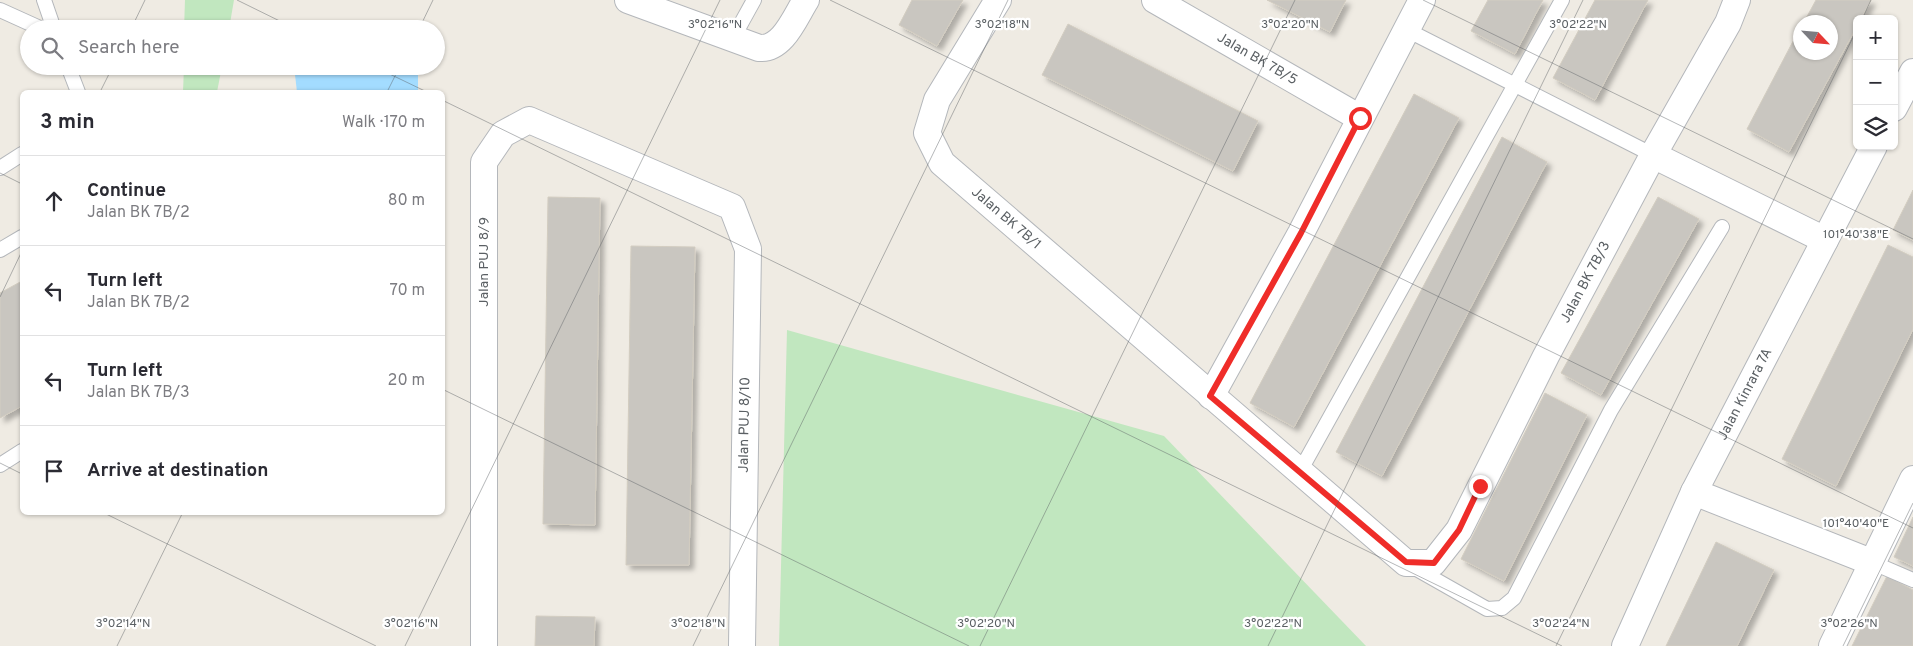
<!DOCTYPE html>
<meta charset="utf-8">
<style>
body{margin:0;font-family:Overpass,sans-serif;background:#f7f7f7;color:#2b2b33}
.controls{position:absolute;right:15px;top:15px;display:grid;overflow:hidden;border-radius:8px;box-shadow:0 1px 4px #0004}
.controls button{width:45px;height:45px;display:grid;place-items:center;padding:0;border:0;border-bottom:1px solid #e1e1e2;background:#fff;color:#2b2b33;font:25px sans-serif}
.compass{position:absolute;left:1793px;top:15px;width:45px;height:45px;border-radius:50%;background:#fff;box-shadow:0 1px 4px #0004;rotate:116deg}
.stop{position:absolute;width:15px;height:15px;margin:-11px;border:4px solid #ef2d29;border-radius:50%;background:#fff}
.stop.end{background:#ef2d29;border-color:#fff;box-shadow:0 1px 5px #0008}
.list{margin:0;padding:0;list-style:none}
h2{display:flex;justify-content:space-between;align-items:center;height:65px;margin:0;padding:0 20px;font-size:21px}
h2 small{font-size:16px;font-weight:400;color:#7c7c81}
.list li{display:grid;grid-template-columns:32px 1fr auto;gap:15px;align-items:center;box-sizing:border-box;height:90px;padding:0 20px;border-top:1px solid #e1e1e2}
.list b{display:block;font-size:19px;white-space:nowrap}
.list p{margin:0;font-size:16px;white-space:nowrap;color:#7c7c81}
.list em{font-size:16px;font-style:normal;color:#7c7c81}
.icon{flex:none;width:28px;height:28px;fill:none;stroke:currentColor;stroke-width:2;stroke-linecap:round;stroke-linejoin:round}
.map{position:relative;flex:none;width:1913px;height:646px;overflow:hidden}
.search{position:absolute;background:#fff;box-shadow:0 1px 4px #0004;left:20px;top:20px;width:425px;height:55px;display:flex;align-items:center;gap:12px;box-sizing:border-box;padding:0 18px;border-radius:28px;color:#7c7c81;font-size:19px}
.panel{position:absolute;background:#fff;box-shadow:0 1px 4px #0004;left:20px;top:90px;width:425px;height:425px;border-radius:8px}
.map>svg:first-child{display:block}
.green{fill:#c1e7bf}
.water{fill:#a3dcff}
.building{fill:#c9c6c0;stroke:#d3cdc1;filter:url(#shadow)}
.lines{fill:none;stroke-linecap:round;stroke-linejoin:round}
.service-casing{stroke:#b4b7bb;stroke-width:16}
.minor-casing{stroke:#b4b7bb;stroke-width:28}
.service{stroke:#fff;stroke-width:14}
.minor{stroke:#fff;stroke-width:26}
.route{stroke:#ef2d29;stroke-width:6}
.ticks{fill:none;stroke:#5b6064;stroke-width:1;stroke-opacity:0.45}
.labels{text-anchor:middle;dominant-baseline:central;stroke-width:4.5;stroke-linejoin:round;paint-order:stroke}
.street-label{font-size:14px;fill:#5b6064;stroke:#fff}
.ticks-label{font-size:12px;text-anchor:middle;fill:#5b6064;stroke:#fff;stroke-width:4.5;stroke-linejoin:round;paint-order:stroke}
</style>
<div class="map">
<svg width="1913" height="646" viewBox="0 0 1913 646">
<defs>
<filter id="shadow"><feDropShadow dx="4.5" dy="4.5" stdDeviation="2.5" flood-color="#0004"/></filter>
</defs>
<rect width="100%" height="100%" fill="#efebe3"/>
<g class="green">
<path d="M185,0H234L229,29H184Z"/>
<path d="M184,66H222L217,92H183Z"/>
<path d="M787,330L1164,436L1366,646H779Z"/>
</g>
<path class="water" d="M294,66H418V92H297Z"/>
<g class="building">
<path d="M912,0H963L937,46L899,25Z"/>
<path d="M1267,0H1346L1330,32Z"/>
<path d="M1488,0H1543L1515,54L1471,31Z"/>
<path d="M1595,0H1648L1595,100L1553,78Z"/>
<path d="M1816,0H1871L1861,19H1857V26L1789,152L1747,129L1800,28V52H1830V22H1804Z"/>
<path d="M1068,24L1258,121L1233,171L1042,75Z"/>
<path d="M1414,94L1459,118L1294,427L1250,403Z"/>
<path d="M1502,137L1547,162L1382,476L1336,452Z"/>
<path d="M1913,190V240L1893,230Z"/>
<path d="M548,197L600,198L595,525L543,524Z"/>
<path d="M1658,197L1699,219L1601,395L1561,373Z"/>
<path d="M1888,245L1913,257V329L1836,486L1782,459Z"/>
<path d="M631,246L695,247L689,565H626Z"/>
<path d="M22,281V406L0,418V293Z"/>
<path d="M1545,393L1587,415L1504,581L1461,559Z"/>
<path d="M1913,517V566L1894,557Z"/>
<path d="M1716,542L1774,570L1737,646H1666Z"/>
<path d="M1887,576L1913,590V646H1852Z"/>
<path d="M536,616L595,617L594,646H535Z"/>
</g>
<g class="lines">
<defs>
<g id="service">
<path d="M44,0L54,29"/>
<path d="M0,10L42,29"/>
<path d="M1407,30L1653,155"/>
<path d="M733,38L754,0"/>
<path d="M68,66L78,92"/>
<path d="M0,168L22,154"/>
<path d="M0,250L22,237"/>
<path d="M0,465L22,451"/>
<path d="M1299,473L1562,0"/>
<path d="M1871,562L1913,580"/>
<path d="M1413,567L1487,609L1502,608L1514,598L1611,410L1722,227"/>
</g>
<g id="minor">
<path d="M628,0L759,48C783,50 795,17 806,0"/>
<path id="s1" d="M998,0L937,100L927,133L942,163L1406,563H1433L1459,530L1546,356L1653,155L1728,23L1737,0"/>
<path id="s2" d="M1155,0L1360,118"/>
<path d="M1894,108L1913,72"/>
<path d="M1653,155L1825,240"/>
<path d="M1211,396L1301,233L1422,0"/>
<path d="M1694,492L1871,562"/>
<path d="M484,646V162L503,134L529,120L732,207L748,249L742,646"/>
<path id="s3" d="M1625,646L1694,492L1874,146"/>
<path d="M1832,646L1913,479"/>
</g>
</defs>
<use href="#service" class="service-casing"/>
<use href="#minor" class="minor-casing"/>
<use href="#service" class="service"/>
<use href="#minor" class="minor"/>
</g>
<g class="lines">
<path class="route" d="M1360,118L1301,233L1210,396L1406,562L1434,563L1459,530L1480,486"/>
</g>
<path class="ticks" d="M237,0L296,29M830,0L1913,528M1423,0L1913,239M1862,19L1871,0M131,29L145,0M419,29L433,0M373,66L427,92M100,92L113,66M387,92L400,66M442,100L1562,646M0,173L22,184M0,297L22,251M442,389L969,646M0,463L22,474M102,512L376,646M117,646L183,512M405,646L720,0M693,646L1008,0M980,646L1295,0M1268,646L1583,0M1556,646L1857,29M1843,646L1913,503"/>
<g class="labels">
<g class="street-label">
<text stroke="none"><textPath href="#s2" startOffset="118">Jalan BK 7B/5</textPath></text>
<text stroke="none"><textPath href="#s1" startOffset="270">Jalan BK 7B/1</textPath></text>
<text transform="translate(484 262) rotate(-90)">Jalan PUJ 8/9</text>
<text stroke="none"><textPath href="#s1" startOffset="1145">Jalan BK 7B/3</textPath></text>
<text stroke="none"><textPath href="#s3" startOffset="279">Jalan Kinrara 7A</textPath></text>
<text transform="translate(745 425) rotate(-89)">Jalan PUJ 8/10</text>
</g>
</g>
<g class="ticks-label">
<text x="715" y="28">3°02'16"N</text>
<text x="1002" y="28">3°02'18"N</text>
<text x="1290" y="28">3°02'20"N</text>
<text x="1578" y="28">3°02'22"N</text>
<text x="1856" y="238">101°40'38"E</text>
<text x="1856" y="527">101°40'40"E</text>
<text x="123" y="627">3°02'14"N</text>
<text x="411" y="627">3°02'16"N</text>
<text x="698" y="627">3°02'18"N</text>
<text x="986" y="627">3°02'20"N</text>
<text x="1273" y="627">3°02'22"N</text>
<text x="1561" y="627">3°02'24"N</text>
<text x="1849" y="627">3°02'26"N</text>
</g>
</svg>
<div class="controls">
<button>+</button>
<button>−</button>
<button><svg class="icon" aria-label="layers" viewBox="0 0 24 24"><path d="M12 4l9 5-9 5-9-5zM3 14l9 5 9-5"/></svg></button>
</div>
<svg class="compass" viewBox="-18 -18 36 36"><path d="M0-13l5 13h-10z" fill="#e53935"/><path d="M0 13l5-13h-10z" fill="#7c7c81"/></svg>
<div class="stop" style="left:1360px;top:118px"></div>
<div class="stop end" style="left:1480px;top:486px"></div>
<div class="search"><svg class="icon" aria-label="search" viewBox="0 0 24 24"><circle cx="10" cy="10" r="6"/><path d="M15 15l6 6"/></svg>Search here</div>
<section class="panel">
<h2>3 min<small>Walk · 170 m</small></h2>
<ul class="list">
<li><svg class="icon" aria-label="ahead" viewBox="0 0 24 24"><path d="M12 20V5M6 11l6-6 6 6"/></svg><div><b>Continue</b><p>Jalan BK 7B/2</p></div><em>80 m</em></li>
<li><svg class="icon" aria-label="left" viewBox="0 0 24 24"><path d="M17 20v-9H6M10 6l-5 5 5 5"/></svg><div><b>Turn left</b><p>Jalan BK 7B/2</p></div><em>70 m</em></li>
<li><svg class="icon" aria-label="left" viewBox="0 0 24 24"><path d="M17 20v-9H6M10 6l-5 5 5 5"/></svg><div><b>Turn left</b><p>Jalan BK 7B/3</p></div><em>20 m</em></li>
<li><svg class="icon" aria-label="arrive" viewBox="0 0 24 24"><path d="M6 21V4h12l-3 4 3 4H6"/></svg><div><b>Arrive at destination</b></div></li>
</ul>
</section>
</div>
